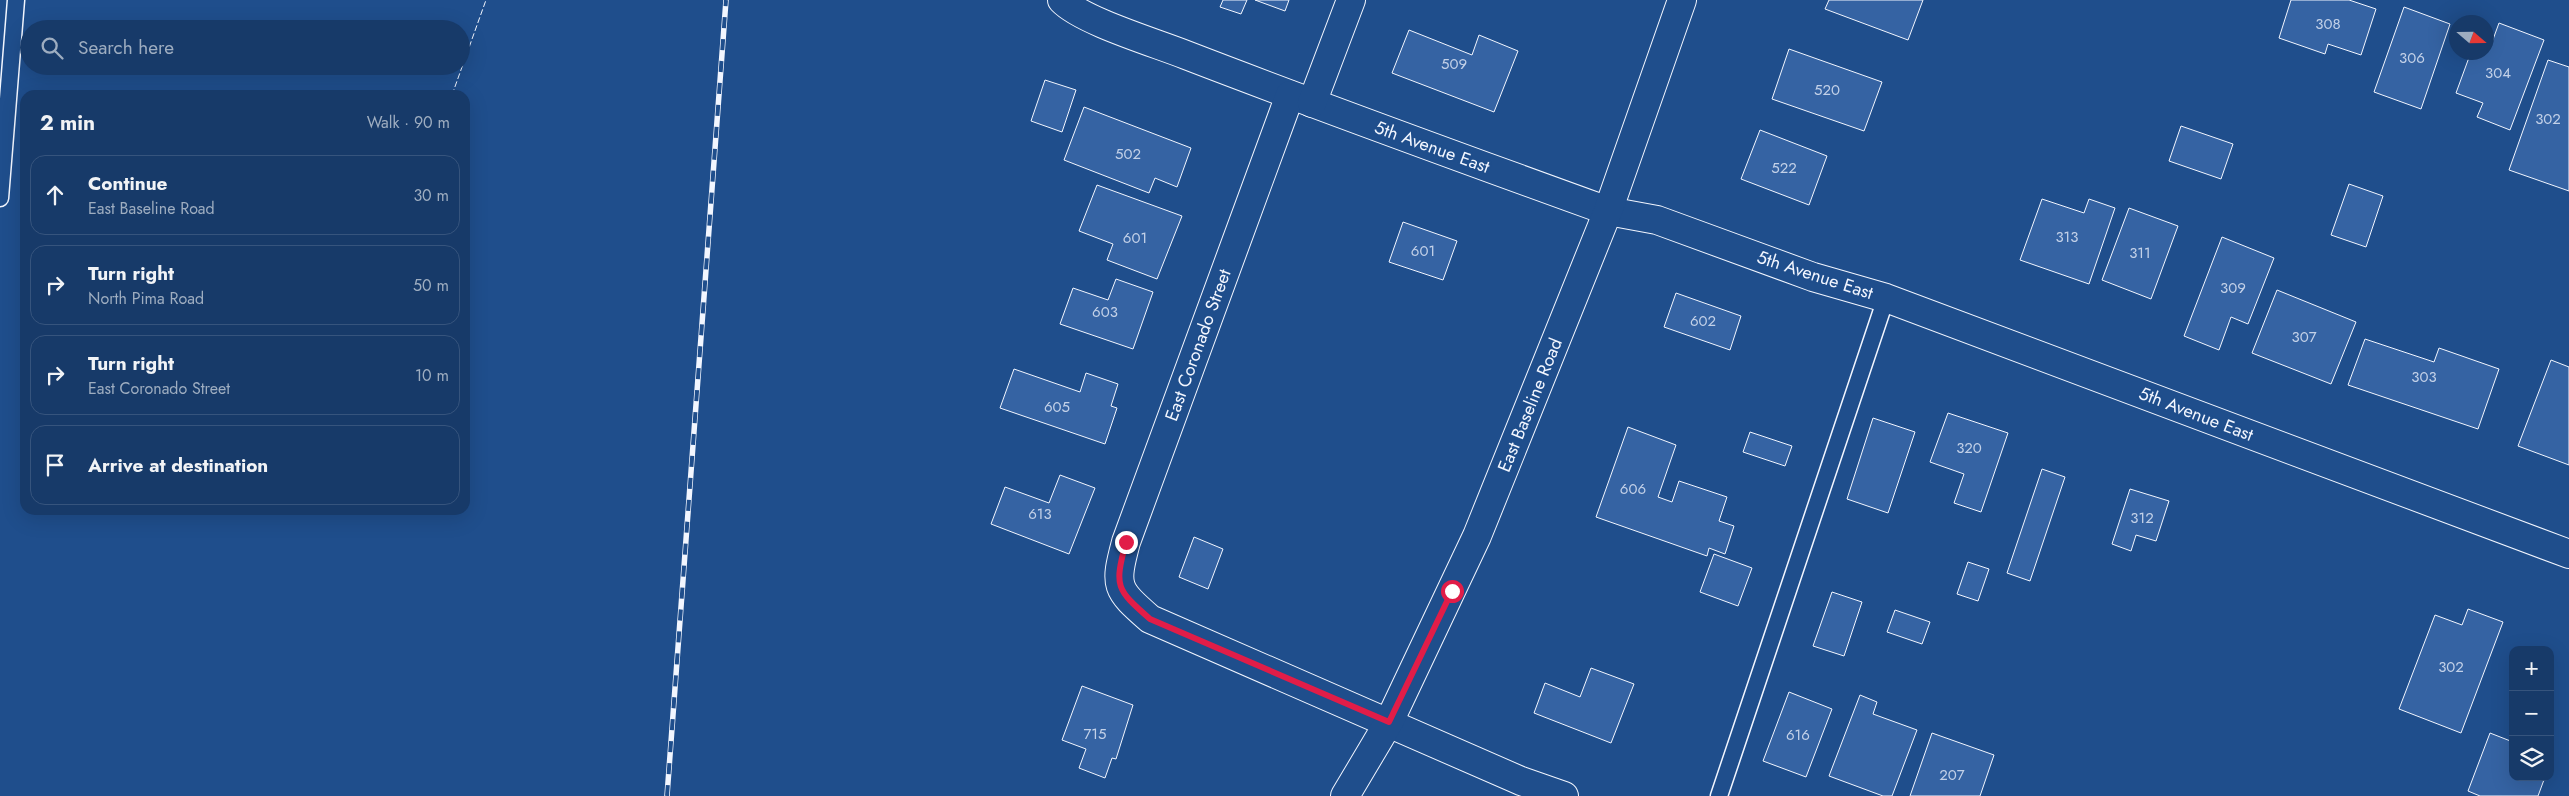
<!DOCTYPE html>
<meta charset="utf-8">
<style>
body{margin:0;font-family:Jost,sans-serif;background:#244571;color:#f1f3f6}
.controls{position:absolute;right:15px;bottom:15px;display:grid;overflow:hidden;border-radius:10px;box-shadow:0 5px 20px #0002}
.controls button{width:45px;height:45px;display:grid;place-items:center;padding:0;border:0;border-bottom:1px solid #36547d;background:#173a69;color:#f1f3f6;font:25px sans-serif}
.compass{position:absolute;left:2449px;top:15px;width:45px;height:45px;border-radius:50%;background:#173a69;box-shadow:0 5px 20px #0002;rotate:110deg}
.stop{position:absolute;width:15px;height:15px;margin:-11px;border:4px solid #e11d48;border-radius:50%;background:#fff}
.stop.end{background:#e11d48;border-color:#fff;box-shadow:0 1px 5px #0008}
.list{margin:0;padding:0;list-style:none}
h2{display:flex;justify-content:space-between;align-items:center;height:65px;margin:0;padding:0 20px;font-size:21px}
h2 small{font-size:16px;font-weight:400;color:#9eadc0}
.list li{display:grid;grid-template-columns:32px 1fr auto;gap:15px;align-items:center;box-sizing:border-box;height:80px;margin:0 10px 10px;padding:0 10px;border:1px solid #36547d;border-radius:15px}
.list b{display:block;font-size:19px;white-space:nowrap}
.list p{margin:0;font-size:16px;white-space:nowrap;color:#9eadc0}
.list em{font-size:16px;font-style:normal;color:#9eadc0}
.icon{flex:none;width:28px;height:28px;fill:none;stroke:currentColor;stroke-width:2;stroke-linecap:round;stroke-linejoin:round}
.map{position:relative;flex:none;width:2569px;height:796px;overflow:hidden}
.search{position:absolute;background:#173a69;box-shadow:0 5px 20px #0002;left:20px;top:20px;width:450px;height:55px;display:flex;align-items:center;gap:12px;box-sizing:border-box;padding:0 18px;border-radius:28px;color:#9eadc0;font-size:19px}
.panel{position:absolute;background:#173a69;box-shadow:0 5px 20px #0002;left:20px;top:90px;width:450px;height:425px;border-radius:15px}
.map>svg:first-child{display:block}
.building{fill:#3563a3;stroke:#f2f6ff}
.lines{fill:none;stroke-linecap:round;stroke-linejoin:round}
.lane-casing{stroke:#f2f6ff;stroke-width:19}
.street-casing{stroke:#f2f6ff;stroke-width:30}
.secondary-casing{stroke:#f2f6ff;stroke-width:30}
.lane{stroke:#1f4e8c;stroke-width:16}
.street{stroke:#1f4e8c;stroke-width:28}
.secondary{stroke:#1f4e8c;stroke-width:28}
.rail-casing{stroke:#f2f6ff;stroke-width:5.5}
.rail{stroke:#1f4e8c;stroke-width:4;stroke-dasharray:11;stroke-linecap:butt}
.fence{stroke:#f2f6ff;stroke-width:1;stroke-dasharray:6 2.5;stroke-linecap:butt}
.route{stroke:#e11d48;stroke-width:6}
.labels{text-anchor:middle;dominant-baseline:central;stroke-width:4;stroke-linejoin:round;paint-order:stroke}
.number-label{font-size:15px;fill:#c3d1e8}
.street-label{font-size:18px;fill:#f2f6ff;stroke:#1f4e8c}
</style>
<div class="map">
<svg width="2569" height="796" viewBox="0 0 2569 796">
<rect width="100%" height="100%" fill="#1f4e8c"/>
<g class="building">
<path d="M1223,0H1247L1241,14L1220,7Z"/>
<path d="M1255,0H1289L1285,11Z"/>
<path d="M1829,0H1923L1908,40L1825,9Z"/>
<path d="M2291,0H2349L2376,9L2361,55L2328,44L2325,54L2279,38Z"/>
<path d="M2404,7L2450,24L2421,109L2374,92Z"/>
<path d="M2499,23L2544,40L2510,130L2477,117L2483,103L2456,93L2471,52H2486V43L2491,45Z"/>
<path d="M1409,30L1472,55L1479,35L1518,51L1494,112L1392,73Z"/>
<path d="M1789,49L1882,82L1864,131L1772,99Z"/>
<path d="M2548,60L2569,67V191L2509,170Z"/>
<path d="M1045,80L1076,90L1062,132L1031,121Z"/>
<path d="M1084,107L1191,148L1177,187L1155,178L1149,193L1064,160Z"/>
<path d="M2181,126L2233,144L2221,179L2169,161Z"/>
<path d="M1760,130L1827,156L1809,205L1741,179Z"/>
<path d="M2349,184L2383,196L2366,247L2331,235Z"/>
<path d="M1097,185L1182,216L1157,279L1107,260L1113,244L1079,231Z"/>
<path d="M2042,199L2084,213L2089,199L2115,208L2089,284L2020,260Z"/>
<path d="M2129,208L2178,226L2151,299L2102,280Z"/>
<path d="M1403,222L1457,241L1443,280L1389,262Z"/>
<path d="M2222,237L2274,258L2248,324L2231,317L2219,350L2184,336Z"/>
<path d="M1116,279L1153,292L1133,349L1060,324L1073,288L1108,300Z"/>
<path d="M2277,290L2356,322L2331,384L2252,353Z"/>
<path d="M1676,293L1741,316L1730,350L1664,327Z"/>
<path d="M2365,339L2434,362L2439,348L2499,369L2478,429L2348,385Z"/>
<path d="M2551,360L2569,367V465L2518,446Z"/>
<path d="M1014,369L1080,392L1086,373L1118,384L1111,406L1117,408L1105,444L1000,408Z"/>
<path d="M1948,413L2008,433L1981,512L1954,503L1964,474L1930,462Z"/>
<path d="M1873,418L1915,432L1888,513L1847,499Z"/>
<path d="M1628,427L1676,445L1658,497L1672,502L1679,481L1727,497L1719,521L1734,526L1725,554L1709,548L1707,556L1596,517Z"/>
<path d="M1750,432L1792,446L1785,466L1743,452Z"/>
<path d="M2042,469L2065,477L2030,581L2007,573Z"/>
<path d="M1060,475L1095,488L1069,554L991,524L1005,487L1049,503Z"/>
<path d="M2130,489L2169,501L2156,541L2136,535L2131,551L2112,544Z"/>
<path d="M1194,537L1223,549L1208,589L1179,577Z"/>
<path d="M1714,554L1752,568L1738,606L1700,592Z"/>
<path d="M1968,562L1989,569L1978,601L1957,594Z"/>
<path d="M1832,592L1862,602L1844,656L1813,646Z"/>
<path d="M2468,609L2503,622L2461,733L2399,709L2435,615L2462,625Z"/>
<path d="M1895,610L1930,622L1922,644L1887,632Z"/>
<path d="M1591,668L1634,684L1611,743L1534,713L1545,683L1580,697Z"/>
<path d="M1082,686L1133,705L1116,759L1112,758L1105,778L1079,768L1086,749L1062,740Z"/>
<path d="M1789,692L1832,709L1806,777L1763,761Z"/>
<path d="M1860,695L1877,702L1873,714L1917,730L1892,796H1883L1829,776Z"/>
<path d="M1932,733L1994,755L1980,796H1910Z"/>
<path d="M2490,733L2513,742V777H2545L2538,796H2480L2468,791Z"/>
</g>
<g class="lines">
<defs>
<g id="lane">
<path d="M0,198L16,0"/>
<path d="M1719,796L1886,298"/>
</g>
<g id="street">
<path d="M1062,0C1082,21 1156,43 1186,55C1326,109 1467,160 1608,211L1657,220L1813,277L1886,298L2569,554"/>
<path d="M1290,95L1126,542C1114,587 1116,589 1150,619L1521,781L1564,796"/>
<path d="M1312,103L1351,0"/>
</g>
<path id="secondary" d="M1345,796L1389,722L1477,536L1608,211L1682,0"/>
</defs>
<use href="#lane" class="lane-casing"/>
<use href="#street" class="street-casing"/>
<use href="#secondary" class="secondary-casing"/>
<use href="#lane" class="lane"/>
<use href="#street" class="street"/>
<use href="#secondary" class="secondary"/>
<defs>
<path id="rail" d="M667,796L726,0"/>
</defs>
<use href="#rail" class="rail-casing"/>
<use href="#rail" class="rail"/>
<path class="fence" d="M452,95L486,0"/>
</g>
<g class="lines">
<path class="route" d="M1126,542C1114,587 1116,589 1150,619L1389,722L1452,591"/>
</g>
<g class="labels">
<g class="number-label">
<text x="2328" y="24">308</text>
<text x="2412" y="58">306</text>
<text x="1454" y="64">509</text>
<text x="2498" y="73">304</text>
<text x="1827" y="90">520</text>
<text x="2548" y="119">302</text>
<text x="1128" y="154">502</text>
<text x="1784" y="168">522</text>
<text x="2067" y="237">313</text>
<text x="1135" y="238">601</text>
<text x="1423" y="251">601</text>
<text x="2140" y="253">311</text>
<text x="2233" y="288">309</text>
<text x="1105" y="312">603</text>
<text x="1703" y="321">602</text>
<text x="2304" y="337">307</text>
<text x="2424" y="377">303</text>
<text x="1057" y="407">605</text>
<text x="1969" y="448">320</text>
<text x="1633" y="489">606</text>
<text x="1040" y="514">613</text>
<text x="2142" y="518">312</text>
<text x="2451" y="667">302</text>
<text x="1095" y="734">715</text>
<text x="1798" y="735">616</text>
<text x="1952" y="775">207</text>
</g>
<g class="street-label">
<text transform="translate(1432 147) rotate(20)">5th Avenue East</text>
<text transform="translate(1815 275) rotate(18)">5th Avenue East</text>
<text transform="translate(1198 345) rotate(-70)">East Coronado Street</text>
<text transform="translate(1530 405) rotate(-68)">East Baseline Road</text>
<text transform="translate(2196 414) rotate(21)">5th Avenue East</text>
</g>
</g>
</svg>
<div class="controls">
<button>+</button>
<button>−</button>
<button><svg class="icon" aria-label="layers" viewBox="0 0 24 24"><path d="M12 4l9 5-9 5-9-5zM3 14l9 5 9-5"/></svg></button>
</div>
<svg class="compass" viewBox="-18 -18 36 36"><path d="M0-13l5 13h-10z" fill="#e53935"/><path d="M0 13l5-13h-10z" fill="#9eadc0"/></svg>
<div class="stop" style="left:1452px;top:591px"></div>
<div class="stop end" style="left:1126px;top:542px"></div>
<div class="search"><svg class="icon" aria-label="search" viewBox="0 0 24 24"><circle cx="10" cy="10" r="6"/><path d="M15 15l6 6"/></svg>Search here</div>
<section class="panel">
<h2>2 min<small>Walk · 90 m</small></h2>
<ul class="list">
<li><svg class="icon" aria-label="ahead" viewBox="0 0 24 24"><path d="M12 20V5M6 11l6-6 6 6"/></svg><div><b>Continue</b><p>East Baseline Road</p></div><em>30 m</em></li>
<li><svg class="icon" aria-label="right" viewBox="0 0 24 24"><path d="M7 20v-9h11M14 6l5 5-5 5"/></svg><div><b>Turn right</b><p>North Pima Road</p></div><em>50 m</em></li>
<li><svg class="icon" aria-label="right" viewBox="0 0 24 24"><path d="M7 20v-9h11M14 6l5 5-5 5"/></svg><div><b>Turn right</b><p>East Coronado Street</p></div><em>10 m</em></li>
<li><svg class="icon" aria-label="arrive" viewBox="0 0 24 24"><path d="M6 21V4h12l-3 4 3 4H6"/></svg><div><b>Arrive at destination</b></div></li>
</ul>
</section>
</div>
